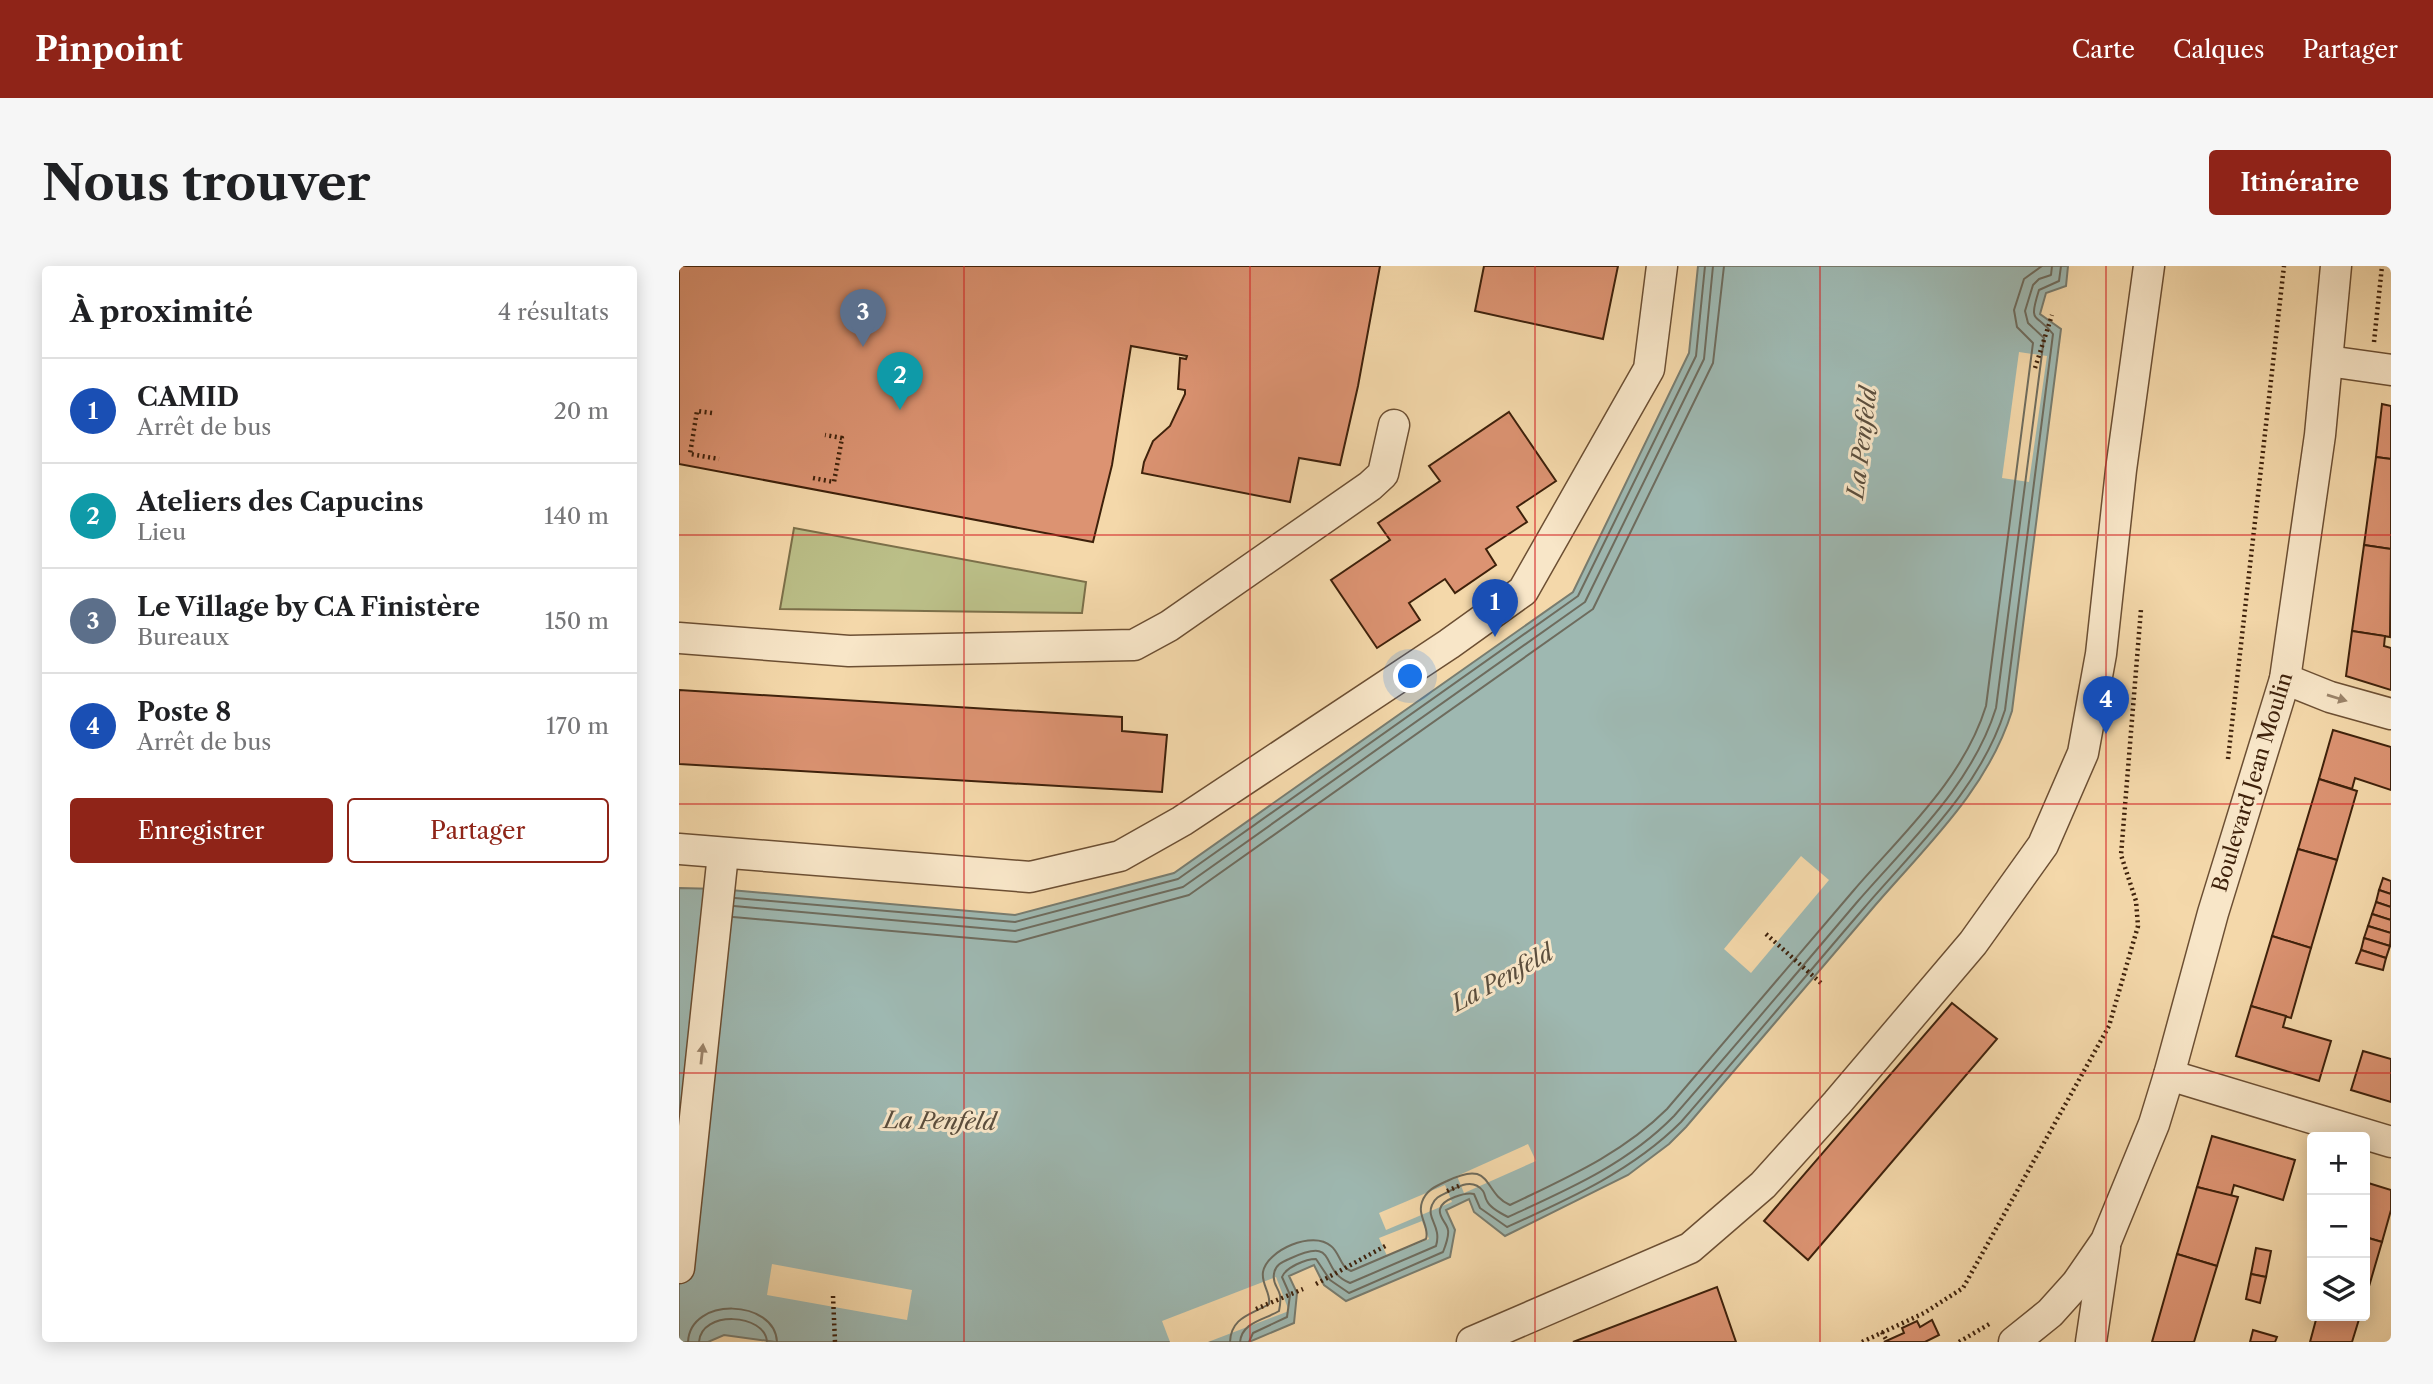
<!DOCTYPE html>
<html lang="fr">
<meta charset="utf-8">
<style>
body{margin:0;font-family:"Libre Caslon Text",serif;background:#f6f6f6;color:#202124}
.controls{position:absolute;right:21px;bottom:21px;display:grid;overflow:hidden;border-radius:7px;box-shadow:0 4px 18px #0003}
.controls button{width:63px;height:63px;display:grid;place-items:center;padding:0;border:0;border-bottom:2px solid #e0e0e0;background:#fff;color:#202124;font:35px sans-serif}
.you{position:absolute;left:732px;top:411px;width:24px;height:24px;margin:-18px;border:5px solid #fff;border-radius:50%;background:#1a73e8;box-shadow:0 0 0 10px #1a73e833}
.badge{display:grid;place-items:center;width:46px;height:46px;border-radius:50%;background:#8f2418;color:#fff;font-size:23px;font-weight:700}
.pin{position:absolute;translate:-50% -58px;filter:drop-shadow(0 2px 4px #0008)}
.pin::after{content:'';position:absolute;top:37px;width:24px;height:21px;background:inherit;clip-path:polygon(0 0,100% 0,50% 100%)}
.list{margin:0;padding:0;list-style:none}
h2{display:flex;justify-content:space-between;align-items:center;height:91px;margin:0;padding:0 28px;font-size:30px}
h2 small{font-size:23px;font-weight:400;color:#757577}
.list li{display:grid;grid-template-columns:46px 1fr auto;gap:21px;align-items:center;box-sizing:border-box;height:105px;padding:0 28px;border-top:2px solid #e0e0e0}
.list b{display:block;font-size:26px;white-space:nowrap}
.list p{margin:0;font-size:23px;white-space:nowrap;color:#757577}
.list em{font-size:23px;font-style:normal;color:#757577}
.actions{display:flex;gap:14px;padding:21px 28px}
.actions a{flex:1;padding:16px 0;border:2px solid #8f2418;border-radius:7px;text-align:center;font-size:24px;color:#8f2418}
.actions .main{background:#8f2418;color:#fff}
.icon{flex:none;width:38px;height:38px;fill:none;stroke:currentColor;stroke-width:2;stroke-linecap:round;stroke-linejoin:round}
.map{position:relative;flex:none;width:1712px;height:1076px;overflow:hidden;border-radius:7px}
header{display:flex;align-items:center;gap:42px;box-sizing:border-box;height:98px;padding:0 35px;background:#8f2418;color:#fff}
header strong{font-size:33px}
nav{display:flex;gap:38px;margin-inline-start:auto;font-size:24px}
.intro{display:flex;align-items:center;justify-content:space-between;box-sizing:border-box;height:168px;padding:0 42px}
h1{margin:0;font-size:49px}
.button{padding:18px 32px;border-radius:7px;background:#8f2418;color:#fff;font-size:24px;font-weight:700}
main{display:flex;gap:42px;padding:0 42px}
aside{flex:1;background:#fff;border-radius:7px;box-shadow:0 4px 18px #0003}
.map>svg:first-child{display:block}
.green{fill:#bbbf88;stroke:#7c704a;stroke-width:2}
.water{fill:#9eb8b1;stroke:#787c6f;stroke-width:2}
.pier{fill:#f4d8aa}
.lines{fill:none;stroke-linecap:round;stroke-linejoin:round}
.shore{stroke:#6e6c5e;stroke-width:2}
.building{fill:#dc9372;stroke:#3e210b;stroke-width:2}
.minor-casing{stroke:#6c4f33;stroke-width:33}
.path{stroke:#3e210b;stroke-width:4.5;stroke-dasharray:2 3.5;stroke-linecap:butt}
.minor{stroke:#f8e6c8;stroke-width:30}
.oneway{fill:#9b846a}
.grid{fill:none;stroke:#d62828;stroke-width:2;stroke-opacity:0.55}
.labels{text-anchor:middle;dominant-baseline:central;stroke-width:6;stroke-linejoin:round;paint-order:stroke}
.street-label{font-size:21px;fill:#3e210b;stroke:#f8e6c8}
.water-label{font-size:23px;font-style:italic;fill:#5b4e3d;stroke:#f8e6c8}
</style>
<header>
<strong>Pinpoint</strong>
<nav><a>Carte</a><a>Calques</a><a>Partager</a></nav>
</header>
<div class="intro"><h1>Nous trouver</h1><a class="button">Itinéraire</a></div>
<main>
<aside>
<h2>À proximité<small>4 résultats</small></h2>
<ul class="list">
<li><span class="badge" style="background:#1a4fb4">1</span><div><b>CAMID</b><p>Arrêt de bus</p></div><em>20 m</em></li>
<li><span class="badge" style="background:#0f9aa8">2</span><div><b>Ateliers des Capucins</b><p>Lieu</p></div><em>140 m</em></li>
<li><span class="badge" style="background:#5c6f8a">3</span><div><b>Le Village by CA Finistère</b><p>Bureaux</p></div><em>150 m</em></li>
<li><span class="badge" style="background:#1a4fb4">4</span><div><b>Poste 8</b><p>Arrêt de bus</p></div><em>170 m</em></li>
</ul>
<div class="actions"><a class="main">Enregistrer</a><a>Partager</a></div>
</aside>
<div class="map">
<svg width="1712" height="1076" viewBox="0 0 1712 1076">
<rect width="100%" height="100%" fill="#f4d8aa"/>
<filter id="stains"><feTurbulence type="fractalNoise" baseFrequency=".00286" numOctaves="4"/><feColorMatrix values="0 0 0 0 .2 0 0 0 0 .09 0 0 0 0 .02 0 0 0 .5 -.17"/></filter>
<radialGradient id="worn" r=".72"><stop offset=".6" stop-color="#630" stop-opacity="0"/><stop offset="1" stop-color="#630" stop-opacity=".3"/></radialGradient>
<path class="green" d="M115,262L407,316L403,347L101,343Z"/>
<path class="water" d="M1019,0H1389L1387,20L1367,27L1361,48L1382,63L1333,445C1308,525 1246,581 1193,643C1131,716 1069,788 1007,861L990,878L949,909L826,970L795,946L790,933L767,944L776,964L771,991L667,1035L645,1019L635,999L610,1010L618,1027L615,1057L570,1076H97L45,1069L29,1076H0V622L40,623L336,649L495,607L894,326L1010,87Z"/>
<g class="pier">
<path d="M1340,86L1368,90L1350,216L1323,212Z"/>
<path d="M1122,590L1150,614L1072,707L1045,683Z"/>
<path d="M849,878L857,895L785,927L778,910Z"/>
<path d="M766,919L773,936L707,964L700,947Z"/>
<path d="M743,955L750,973L708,990L700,972Z"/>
<path d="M93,998L233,1024L228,1054L88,1029Z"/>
<path d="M597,1011L610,1045L529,1076H491L483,1055Z"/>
</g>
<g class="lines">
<g class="shore">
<path d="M56,632L336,656L499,613L899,330L1017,90L1026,0"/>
<path d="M55,640L336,665L504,621L906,336L1025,93L1034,0"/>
<path d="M54,651L337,676L510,629L914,343L1034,97L1045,0"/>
<path d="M9,1076C11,1030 96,1033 98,1076"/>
<path d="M20,1076C22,1044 86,1047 88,1076"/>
<path d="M551,1076C552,1051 572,1049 590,1038C592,1027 582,1018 584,1006C588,984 634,964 652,980C661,987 661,1001 672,1005L747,973C751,961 738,950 743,936C747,924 757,920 768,915C815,892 803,927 831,939C887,912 943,888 988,843C1051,770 1113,697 1175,624C1224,567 1284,514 1307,440L1354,77L1338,61L1335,44L1345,13L1363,0"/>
<path d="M561,1076C563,1056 585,1054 600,1045C601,1040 602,1034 601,1029C599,1021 593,1017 595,1008C596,999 603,996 610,993C662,969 638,1004 671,1017L757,980C763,960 747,953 753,939C756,931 763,929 769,926C780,920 794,912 804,925C806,928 806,932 808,935C811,942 823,948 829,951C890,923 948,898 995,850C1057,779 1118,707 1179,635C1231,575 1293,519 1317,442L1365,72L1349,57L1346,45L1354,19L1360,13L1372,9L1373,0"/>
<path d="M570,1076L574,1067L608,1051L611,1029L603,1011C607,1001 627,993 637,993L651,1014L670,1027L764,986C766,981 770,970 769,964C768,957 759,951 761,943C763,933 787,926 795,928L801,942L828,961C890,933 953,905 1002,856C1064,785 1124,713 1185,642C1238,580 1301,523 1326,444L1374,68C1357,46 1349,59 1360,24L1380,15L1382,0"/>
</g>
</g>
<g class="building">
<path d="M0,0H701L679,120L661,199L620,192L611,236L463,207L465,196L474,175L491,160L506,128V124L499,123L501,92L507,93L508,90L452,80L433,199L414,276L0,198Z"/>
<path d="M805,0H939L924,73L796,45Z"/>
<path d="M1703,138L1712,140V193L1697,191Z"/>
<path d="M830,146L877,215L838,241L848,256L807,283L817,299L776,327L766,313L730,337L741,354L698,382L652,314L711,274L699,257L761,215L750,200Z"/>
<path d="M1697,191L1712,193V283L1685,279Z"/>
<path d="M1685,279L1712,283L1711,371L1673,365Z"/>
<path d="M1673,365L1706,370L1705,380L1712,382V424L1667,410Z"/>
<path d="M0,424L443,451V465L488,469L483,526L0,498Z"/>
<path d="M1654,464L1712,481V524L1676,512L1673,523L1640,513Z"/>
<path d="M1640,513L1678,525L1658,594L1619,583Z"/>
<path d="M1619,583L1658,594L1632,682L1593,670Z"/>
<path d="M1704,612L1712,615V628L1700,624Z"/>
<path d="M1700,624L1712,628V641L1697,636Z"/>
<path d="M1697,636L1712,641V654L1693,648Z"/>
<path d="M1693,648L1712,654V667L1689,660Z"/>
<path d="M1689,660L1712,667L1711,680L1685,672Z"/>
<path d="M1593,670L1632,682L1612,752L1572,740Z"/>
<path d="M1685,672L1711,680L1707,692L1682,684Z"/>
<path d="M1682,684L1707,692L1704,704L1677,697Z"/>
<path d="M1273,737L1318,773L1129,994L1085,955Z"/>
<path d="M1572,740L1607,750L1604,761L1652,775L1640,815L1557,790Z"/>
<path d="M1684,785L1712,793V836L1672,824Z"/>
<path d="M1533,870L1616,894L1604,934L1555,919L1552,930L1518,921Z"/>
<path d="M1686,916L1712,924V944L1703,976L1686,971Z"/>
<path d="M1518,921L1559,931L1538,1000L1498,988Z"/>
<path d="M1686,971L1703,976L1686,1034Z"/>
<path d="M1577,982L1592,985L1587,1011L1572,1008Z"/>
<path d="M1498,988L1538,1000L1515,1076H1473Z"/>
<path d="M1572,1008L1587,1011L1581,1037L1567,1033Z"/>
<path d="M1038,1021L1057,1076H894Z"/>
<path d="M1638,1050H1681L1673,1076H1631Z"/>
<path d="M1253,1054L1260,1069L1246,1076H1205L1225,1067L1223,1062L1238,1055L1241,1061Z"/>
<path d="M1574,1064L1598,1071L1596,1076H1571Z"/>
</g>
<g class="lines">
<defs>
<g id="minor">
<path d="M1649,95L1712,104"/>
<path d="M0,372L170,385L455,379L490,360L691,220L704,208L715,159"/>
<path d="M1606,413L1651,431L1712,448"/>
<path d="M0,583L351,611L441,590L503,555L770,378L844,325L970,103L983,0"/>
<path d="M1490,809L1712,876"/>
<path d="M0,1002L44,588"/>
<path d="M793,1076L1011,982L1084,919L1158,837L1294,677L1364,579L1404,487L1422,388L1442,204L1470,0"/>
<path d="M1335,1076L1371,1047L1398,1017L1427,975L1475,858L1490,809L1534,647L1606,413L1641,169L1657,0"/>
<path d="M1412,1076L1426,982"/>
</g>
</defs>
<use href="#minor" class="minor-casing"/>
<g class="path">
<path d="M1695,76L1703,0"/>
<path d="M1356,102L1373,49"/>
<path d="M33,147L18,145L11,188L40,193"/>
<path d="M134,212L155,216L163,172L146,169"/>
<path d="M1549,493L1605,0"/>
<path d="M1087,668L1143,718"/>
<path d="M768,925L782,919"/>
<path d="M637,1018L708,979"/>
<path d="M154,1030L156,1076"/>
<path d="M577,1043L624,1023"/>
<path d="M1203,1066L1208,1075"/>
<path d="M1183,1076L1245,1047L1284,1022L1430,760L1459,660L1457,635L1442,589L1462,343"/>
<path d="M1280,1076L1312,1057"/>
</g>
<use href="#minor" class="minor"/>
</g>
<defs><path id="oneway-solid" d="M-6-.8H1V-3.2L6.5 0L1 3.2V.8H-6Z" transform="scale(1.75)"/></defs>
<g class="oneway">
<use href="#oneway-solid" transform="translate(1658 432) rotate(17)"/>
<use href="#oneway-solid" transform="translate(23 788) rotate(-84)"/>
</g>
<path class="grid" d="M285,0V1076M571,0V1076M856,0V1076M1141,0V1076M1427,0V1076M0,269H1712M0,538H1712M0,807H1712"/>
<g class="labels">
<g class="street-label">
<text transform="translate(1573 516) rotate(-73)">Boulevard Jean Moulin</text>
</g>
<g class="water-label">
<text transform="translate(1183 177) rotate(-83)">La Penfeld</text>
<text transform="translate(823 712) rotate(-29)">La Penfeld</text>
<text transform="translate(261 855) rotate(1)">La Penfeld</text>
</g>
</g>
<rect width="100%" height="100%" filter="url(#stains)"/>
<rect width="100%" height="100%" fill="url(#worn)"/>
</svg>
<div class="controls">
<button>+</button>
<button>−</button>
<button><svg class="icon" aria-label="layers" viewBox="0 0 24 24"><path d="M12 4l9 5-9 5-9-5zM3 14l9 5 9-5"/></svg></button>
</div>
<div class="you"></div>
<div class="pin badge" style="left:816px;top:371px;background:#1a4fb4">1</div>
<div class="pin badge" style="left:221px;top:144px;background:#0f9aa8">2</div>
<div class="pin badge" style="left:184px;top:81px;background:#5c6f8a">3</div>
<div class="pin badge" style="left:1427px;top:468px;background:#1a4fb4">4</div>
</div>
</main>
